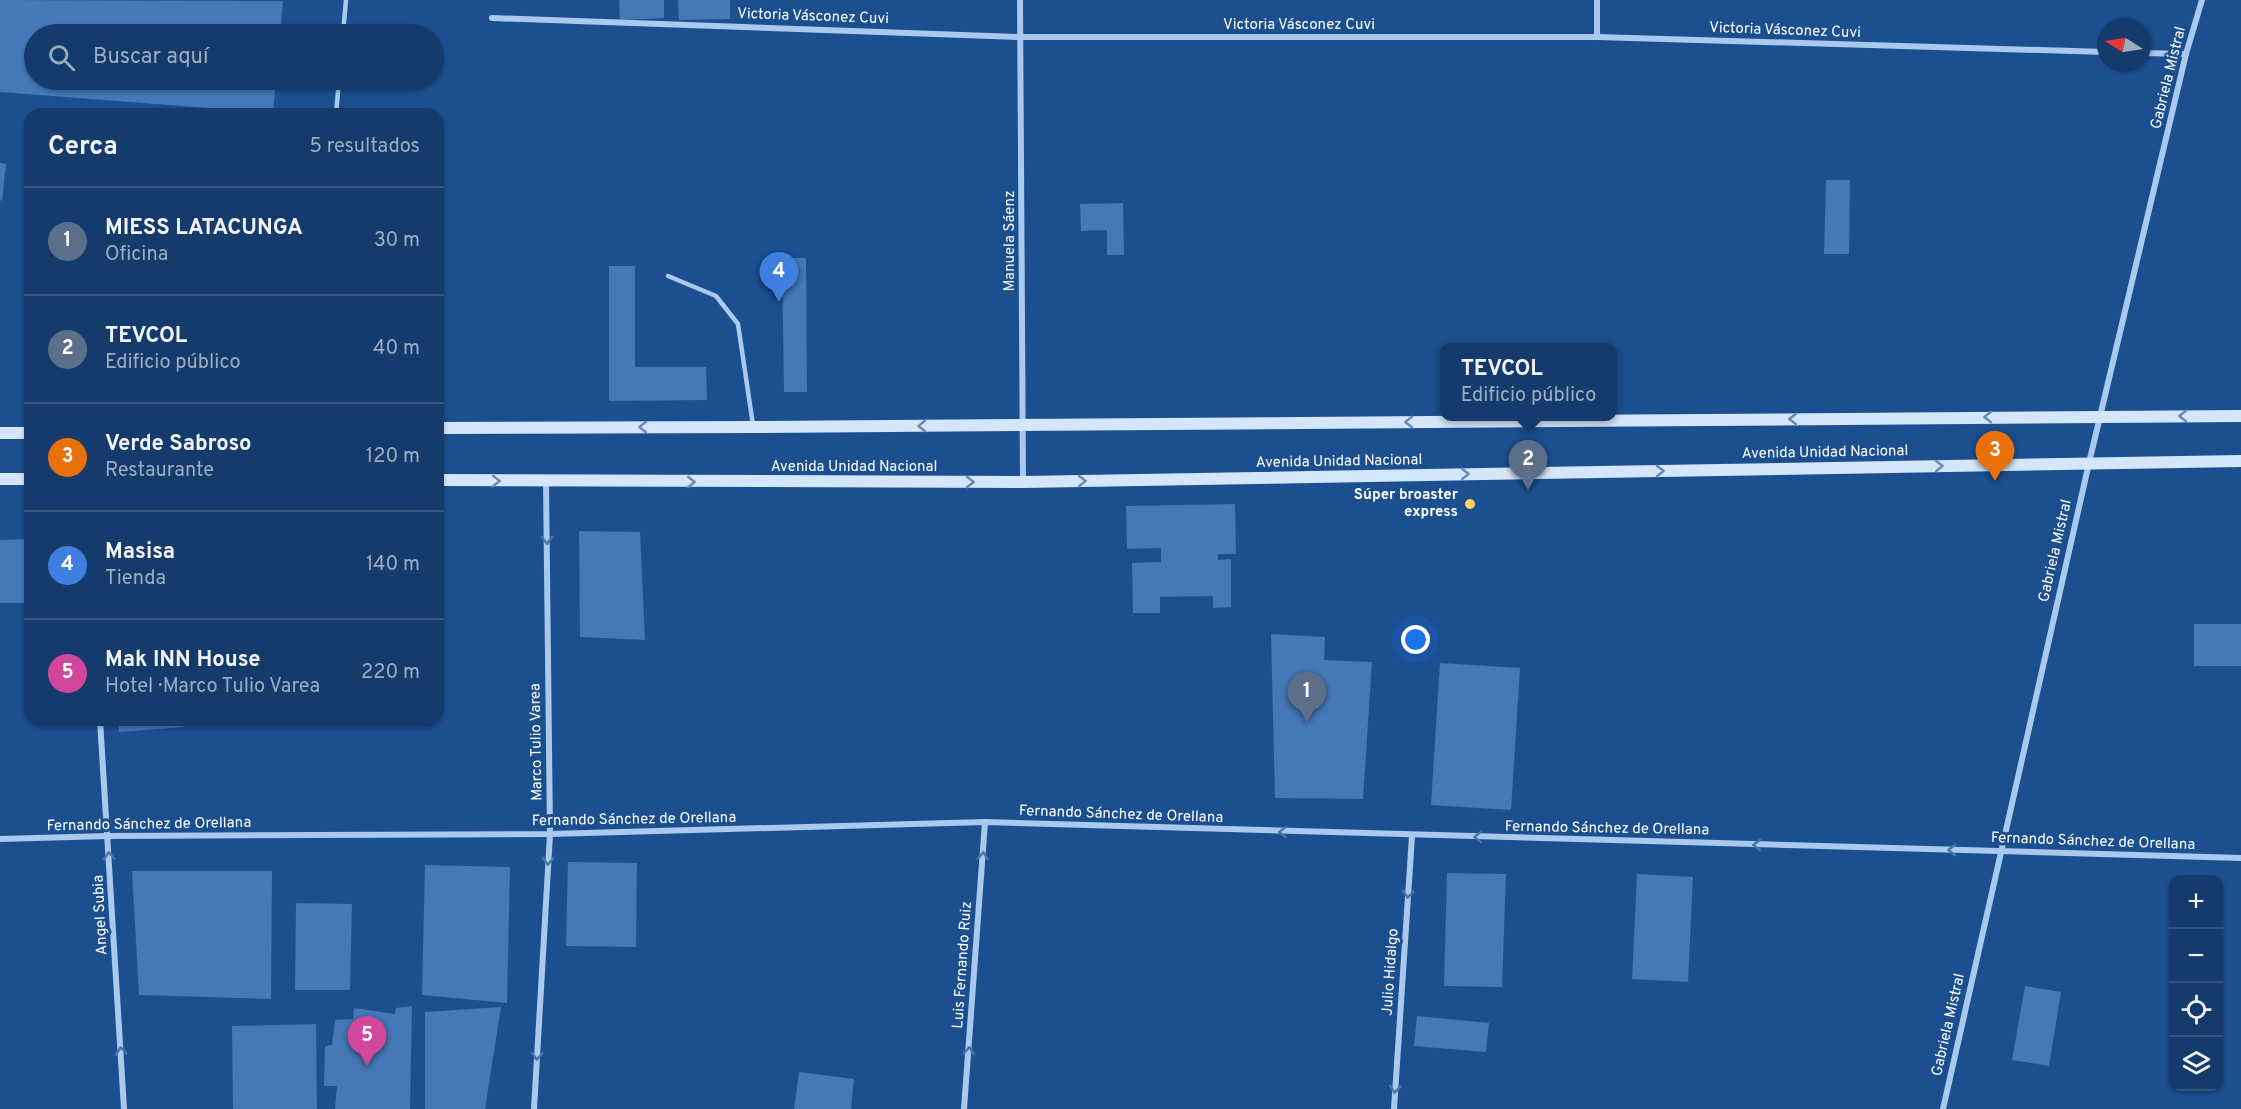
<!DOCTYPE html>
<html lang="es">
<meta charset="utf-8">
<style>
body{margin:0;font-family:Overpass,sans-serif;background:#214673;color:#f1f3f6}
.controls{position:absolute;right:18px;bottom:18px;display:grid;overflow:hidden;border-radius:12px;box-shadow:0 2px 4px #0004}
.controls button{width:54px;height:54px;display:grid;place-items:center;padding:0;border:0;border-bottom:2px solid #33557e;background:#143b6b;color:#f1f3f6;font:30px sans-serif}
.compass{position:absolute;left:2097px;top:18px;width:54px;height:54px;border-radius:50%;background:#143b6b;box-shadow:0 2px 4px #0004;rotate:282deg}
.you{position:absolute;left:1416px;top:640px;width:21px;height:21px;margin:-15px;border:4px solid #fff;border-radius:50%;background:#1a73e8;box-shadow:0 0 0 9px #1a73e833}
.badge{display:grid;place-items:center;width:39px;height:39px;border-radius:50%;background:#ffd166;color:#fff;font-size:20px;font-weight:700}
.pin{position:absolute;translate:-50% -50px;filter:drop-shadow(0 2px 3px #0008)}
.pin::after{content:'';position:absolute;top:32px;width:21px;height:18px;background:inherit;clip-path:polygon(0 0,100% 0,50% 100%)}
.popup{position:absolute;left:1440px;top:343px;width:177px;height:78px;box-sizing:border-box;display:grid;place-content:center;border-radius:12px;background:#143b6b;filter:drop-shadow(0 2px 4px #0005);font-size:20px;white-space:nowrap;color:#9dadc1}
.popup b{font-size:22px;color:#f1f3f6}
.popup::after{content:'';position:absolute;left:50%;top:100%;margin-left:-12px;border:12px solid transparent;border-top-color:#143b6b}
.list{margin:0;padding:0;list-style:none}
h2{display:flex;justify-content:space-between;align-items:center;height:78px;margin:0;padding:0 24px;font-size:26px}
h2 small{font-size:20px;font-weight:400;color:#9dadc1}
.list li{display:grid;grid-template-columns:39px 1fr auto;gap:18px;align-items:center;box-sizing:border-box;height:108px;padding:0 24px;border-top:2px solid #33557e}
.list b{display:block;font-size:22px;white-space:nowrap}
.list p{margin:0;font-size:20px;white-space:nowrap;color:#9dadc1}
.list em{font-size:20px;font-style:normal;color:#9dadc1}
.icon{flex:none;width:33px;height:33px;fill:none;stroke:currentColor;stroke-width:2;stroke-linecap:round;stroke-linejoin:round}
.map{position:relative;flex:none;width:2241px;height:1109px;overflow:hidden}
.search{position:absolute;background:#143b6b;box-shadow:0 2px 4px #0004;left:24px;top:24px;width:420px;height:66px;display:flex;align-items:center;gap:15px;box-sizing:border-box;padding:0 21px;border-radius:33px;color:#9dadc1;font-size:22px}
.panel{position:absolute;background:#143b6b;box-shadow:0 2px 4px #0004;left:24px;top:108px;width:420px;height:618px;border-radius:18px}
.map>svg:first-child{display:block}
.building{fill:#4478b7}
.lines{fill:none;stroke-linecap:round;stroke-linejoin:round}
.lane{stroke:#a9c9ee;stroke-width:4.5}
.street{stroke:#a9c9ee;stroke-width:6}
.secondary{stroke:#d6e6fa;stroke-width:12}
.oneway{stroke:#668bba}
.oneway2{stroke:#4674ac}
.poi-dot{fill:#ffd166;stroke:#1b4f8f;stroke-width:2}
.labels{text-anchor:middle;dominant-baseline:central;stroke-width:6;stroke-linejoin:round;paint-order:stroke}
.street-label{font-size:15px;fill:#fff;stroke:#1b4f8f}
.poi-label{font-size:15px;font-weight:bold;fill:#fff;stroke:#1b4f8f;text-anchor:end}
</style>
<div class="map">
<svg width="2241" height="1109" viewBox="0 0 2241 1109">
<rect width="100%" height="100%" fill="#1b4f8f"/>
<g class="building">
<path d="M0,0L283,1L280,34H34V80H276L273,113L0,92Z"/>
<path d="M619,0H664V18L620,20Z"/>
<path d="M678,0H730V19L679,20Z"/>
<path d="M0,163L6,164L2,201L0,200Z"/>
<path d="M1826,180H1850L1849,254H1824Z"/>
<path d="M1123,203L1124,255H1107V230L1081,231L1080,204Z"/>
<path d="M782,258H806L807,392H784Z"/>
<path d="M609,266H635V367H706L707,400L609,401Z"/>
<path d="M1235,504L1236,554H1218V560L1231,559V607L1213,608V596L1160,597V613H1133L1132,563L1161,562V548L1127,549L1126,506Z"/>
<path d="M579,531L640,532L645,640L580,637Z"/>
<path d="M30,539V603H0V540Z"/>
<rect x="2194" y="624" width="47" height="42"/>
<path d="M1271,634L1325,637L1324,660L1372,662L1363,799L1275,798Z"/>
<path d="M1440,663L1520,668L1511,810L1431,805Z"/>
<path d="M118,720H185L184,727L119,732Z"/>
<path d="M568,862L637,863L636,947L566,946Z"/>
<path d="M425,865L510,867L507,1003L422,995Z"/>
<path d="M132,871H272L271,999L139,995Z"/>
<path d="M1447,873L1506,874L1502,987L1444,986Z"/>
<path d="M1637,874L1693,877L1688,982L1632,979Z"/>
<path d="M296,903L352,904L350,990H295Z"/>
<path d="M2025,986L2061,992L2049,1066L2012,1060Z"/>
<path d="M412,1006L410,1109H335L337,1086H324L325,1046L332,1045L335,1020L353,1019L354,1008L395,1014L396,1008Z"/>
<path d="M501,1007L485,1109H425V1012Z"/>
<path d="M1417,1016L1489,1023L1486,1052L1414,1046Z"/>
<path d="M316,1024L317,1109H233L232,1026Z"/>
<path d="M799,1072L854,1079L851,1109H794Z"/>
</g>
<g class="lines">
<g class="lane">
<path d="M343,34L346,0"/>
<path d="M336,114L339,80"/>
<path d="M668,276L716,296L738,324L753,425"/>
</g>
<g class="street">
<path d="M1020,0L1023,482"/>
<path d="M1597,0V37"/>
<path d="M492,18L1020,37H1597L2106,52"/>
<path d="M2142,53L2186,54"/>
<path d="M100,720L124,1109"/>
<path d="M0,839L108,836L550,834L985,822L2241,858"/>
<path d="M534,1109L550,834L546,482"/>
<path d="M964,1109L985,822"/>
<path d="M1394,1109L1412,836"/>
<path d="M1943,1109L2089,463L2186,54L2202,0"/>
</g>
<g class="secondary">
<path d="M438,428L753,427L2241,416"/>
<path d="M0,433H30"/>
<path d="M0,479H30"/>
<path d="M438,480L1023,482L2241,461"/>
</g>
</g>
<defs><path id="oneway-chevron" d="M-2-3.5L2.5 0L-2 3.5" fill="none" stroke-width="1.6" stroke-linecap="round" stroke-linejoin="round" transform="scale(1.5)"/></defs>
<g class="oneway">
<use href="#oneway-chevron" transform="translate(2183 416) rotate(180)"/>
<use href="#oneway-chevron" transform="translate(1988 417) rotate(180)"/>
<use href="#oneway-chevron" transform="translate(1793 419) rotate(180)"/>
<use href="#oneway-chevron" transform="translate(1409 422) rotate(180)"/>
<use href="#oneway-chevron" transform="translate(922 426) rotate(179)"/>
<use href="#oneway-chevron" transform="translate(643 427) rotate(-180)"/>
<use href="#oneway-chevron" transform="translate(1939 466) rotate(-1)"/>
<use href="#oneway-chevron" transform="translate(1660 471) rotate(-1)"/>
<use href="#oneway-chevron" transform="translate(1465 474) rotate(-1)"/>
<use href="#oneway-chevron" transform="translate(496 481) rotate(1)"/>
<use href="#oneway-chevron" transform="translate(1082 481) rotate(-1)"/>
<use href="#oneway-chevron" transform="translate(691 482)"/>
<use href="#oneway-chevron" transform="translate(970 482)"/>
</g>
<g class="oneway2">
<use href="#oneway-chevron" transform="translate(547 540) rotate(89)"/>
<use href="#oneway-chevron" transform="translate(1283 832) rotate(-178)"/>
<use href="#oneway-chevron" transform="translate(1478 837) rotate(-179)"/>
<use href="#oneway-chevron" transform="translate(1757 845) rotate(-179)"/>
<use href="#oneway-chevron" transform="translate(1952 850) rotate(-179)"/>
<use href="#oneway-chevron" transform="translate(109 856) rotate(-93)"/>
<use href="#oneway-chevron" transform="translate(983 856) rotate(-86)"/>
<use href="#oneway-chevron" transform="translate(548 861) rotate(93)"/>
<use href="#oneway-chevron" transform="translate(1408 894) rotate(94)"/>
<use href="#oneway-chevron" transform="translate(121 1051) rotate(-93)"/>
<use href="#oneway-chevron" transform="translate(969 1051) rotate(-86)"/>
<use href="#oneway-chevron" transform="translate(537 1056) rotate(93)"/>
<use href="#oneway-chevron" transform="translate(1395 1089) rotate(94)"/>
</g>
<circle class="poi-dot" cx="1470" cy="504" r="6"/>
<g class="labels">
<g class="street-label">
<text transform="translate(813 17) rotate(2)">Victoria Vásconez Cuvi</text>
<text x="1299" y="25">Victoria Vásconez Cuvi</text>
<text transform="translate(1785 31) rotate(2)">Victoria Vásconez Cuvi</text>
<text transform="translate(2169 78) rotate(-76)">Gabriela Mistral</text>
<text transform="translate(1010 241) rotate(-90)">Manuela Sáenz</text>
<text transform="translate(1825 453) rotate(-1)">Avenida Unidad Nacional</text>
<text transform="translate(1339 462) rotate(-1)">Avenida Unidad Nacional</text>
<text x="854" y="467">Avenida Unidad Nacional</text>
<text transform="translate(2056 551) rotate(-77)">Gabriela Mistral</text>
<text transform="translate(537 742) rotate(-91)">Marco Tulio Varea</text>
<text transform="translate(1121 815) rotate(2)">Fernando Sánchez de Orellana</text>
<text transform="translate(634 820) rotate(-1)">Fernando Sánchez de Orellana</text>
<text transform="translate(149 825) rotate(-1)">Fernando Sánchez de Orellana</text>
<text transform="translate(1607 829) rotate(1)">Fernando Sánchez de Orellana</text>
<text transform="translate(2093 842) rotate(2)">Fernando Sánchez de Orellana</text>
<text transform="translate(101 915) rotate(-93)">Angel Subia</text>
<text transform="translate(963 965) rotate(-86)">Luis Fernando Ruiz</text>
<text transform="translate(1391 972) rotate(-86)">Julio Hidalgo</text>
<text transform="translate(1949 1025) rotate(-77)">Gabriela Mistral</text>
</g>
<g class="poi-label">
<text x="1458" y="495">Súper broaster<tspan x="1458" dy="17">express</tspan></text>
</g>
</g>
</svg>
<div class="controls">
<button>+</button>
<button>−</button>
<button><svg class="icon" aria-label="locate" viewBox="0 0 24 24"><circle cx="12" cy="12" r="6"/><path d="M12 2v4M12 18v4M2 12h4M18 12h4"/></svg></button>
<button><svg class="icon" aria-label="layers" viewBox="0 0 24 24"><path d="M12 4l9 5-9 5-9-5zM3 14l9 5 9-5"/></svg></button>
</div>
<svg class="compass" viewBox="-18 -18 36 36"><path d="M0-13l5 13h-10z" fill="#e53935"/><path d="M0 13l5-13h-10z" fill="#9dadc1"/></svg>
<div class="you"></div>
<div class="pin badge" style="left:1307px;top:722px;background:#5c6f8a">1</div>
<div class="pin badge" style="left:1528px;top:490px;background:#5c6f8a">2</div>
<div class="popup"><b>TEVCOL</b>Edificio público</div>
<div class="pin badge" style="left:1995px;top:481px;background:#e8710a">3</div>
<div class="pin badge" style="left:779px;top:302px;background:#3f7fe0">4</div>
<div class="pin badge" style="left:367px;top:1066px;background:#d1479c">5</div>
<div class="search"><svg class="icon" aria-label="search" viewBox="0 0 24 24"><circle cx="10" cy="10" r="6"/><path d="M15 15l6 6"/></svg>Buscar aquí</div>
<section class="panel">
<h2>Cerca<small>5 resultados</small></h2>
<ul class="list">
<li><span class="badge" style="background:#5c6f8a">1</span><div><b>MIESS LATACUNGA</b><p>Oficina</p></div><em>30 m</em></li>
<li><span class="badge" style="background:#5c6f8a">2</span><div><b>TEVCOL</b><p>Edificio público</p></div><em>40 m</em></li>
<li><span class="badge" style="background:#e8710a">3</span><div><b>Verde Sabroso</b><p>Restaurante</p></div><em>120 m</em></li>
<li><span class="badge" style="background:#3f7fe0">4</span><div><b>Masisa</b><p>Tienda</p></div><em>140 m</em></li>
<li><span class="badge" style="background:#d1479c">5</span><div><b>Mak INN House</b><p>Hotel · Marco Tulio Varea</p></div><em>220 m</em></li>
</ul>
</section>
</div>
